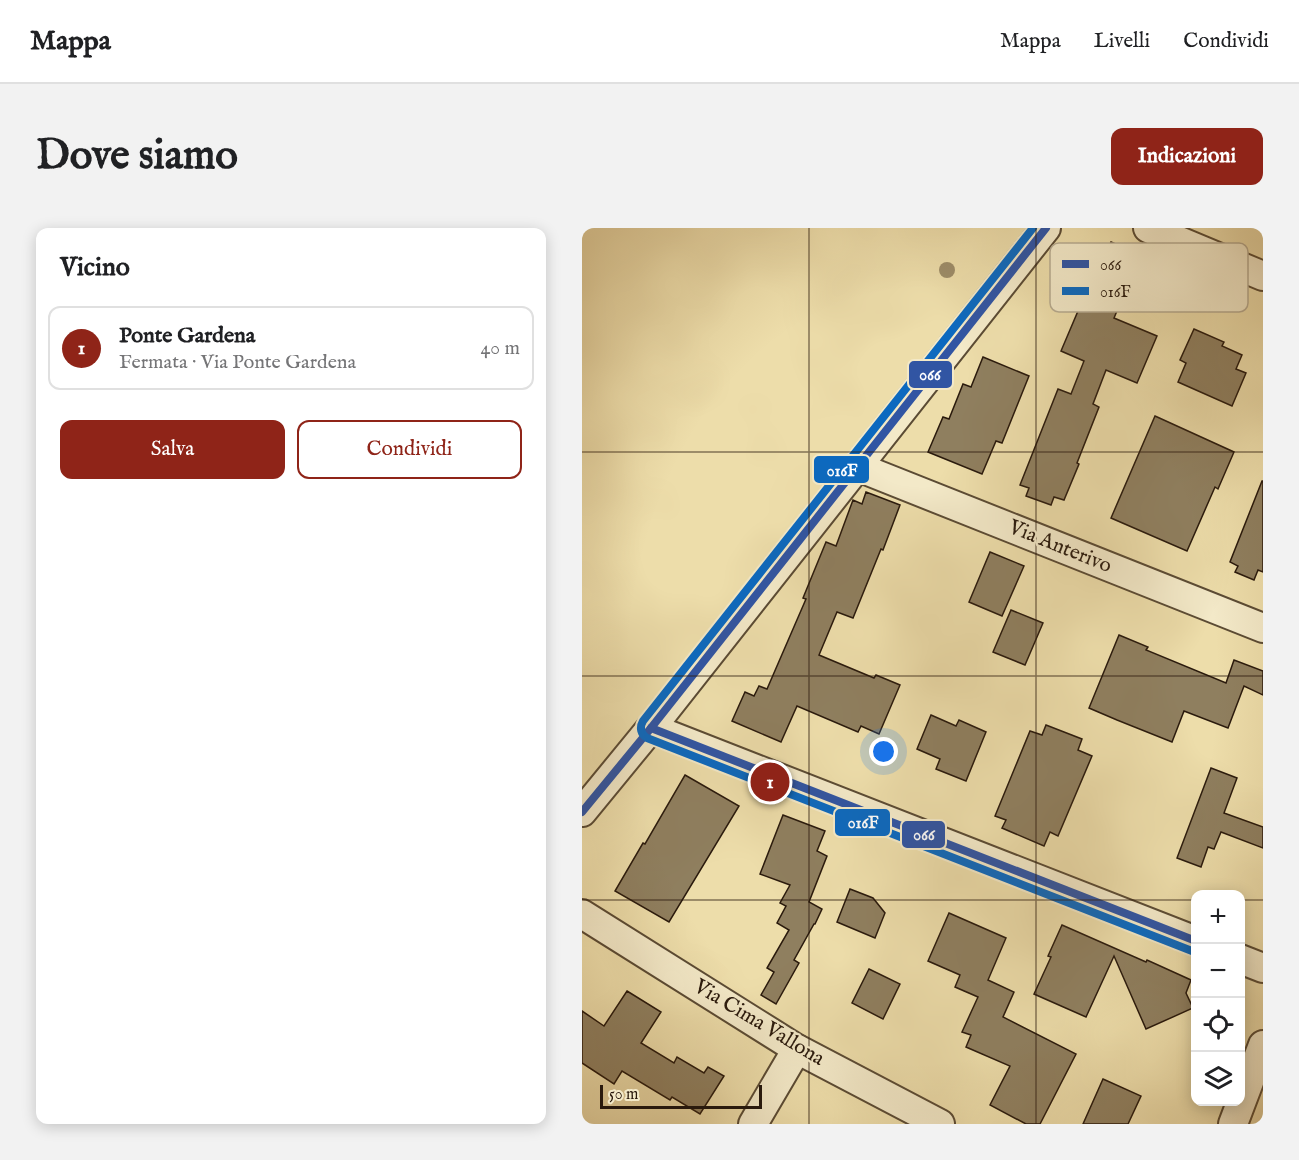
<!DOCTYPE html>
<html lang="it">
<meta charset="utf-8">
<style>
body{margin:0;font-family:"IM FELL English",serif;background:#f2f2f2;color:#202124}
.controls{position:absolute;right:18px;bottom:18px;display:grid;overflow:hidden;border-radius:12px;box-shadow:0 3px 15px #0003}
.controls button{width:54px;height:54px;display:grid;place-items:center;padding:0;border:0;border-bottom:2px solid #e0e0e0;background:#fff;color:#202124;font:30px sans-serif}
.scale{position:absolute;left:18px;bottom:15px;width:162px;box-sizing:border-box;padding-left:6px;border:3px solid #2a1a0d;border-top:0;font-size:16px;line-height:21px;white-space:nowrap;color:#2a1a0d;-webkit-text-stroke:4px #f3e9c8;paint-order:stroke}
.you{position:absolute;left:302px;top:524px;width:21px;height:21px;margin:-15px;border:4px solid #fff;border-radius:50%;background:#1a73e8;box-shadow:0 0 0 9px #1a73e833}
.badge{display:grid;place-items:center;width:39px;height:39px;border-radius:50%;background:#8f2418;color:#fff;font-size:20px;font-weight:700}
.pin{position:absolute;translate:-50% -50%;border:3px solid #fff;box-shadow:0 2px 6px #0006}
.list{margin:0;padding:0;list-style:none}
h2{display:flex;justify-content:space-between;align-items:center;height:78px;margin:0;padding:0 24px;font-size:26px}
h2 small{font-size:20px;font-weight:400;color:#757577}
.list li{display:grid;grid-template-columns:39px 1fr auto;gap:18px;align-items:center;box-sizing:border-box;height:84px;margin:0 12px 12px;padding:0 12px;border:2px solid #e0e0e0;border-radius:12px}
.list b{display:block;font-size:22px;white-space:nowrap}
.list p{margin:0;font-size:20px;white-space:nowrap;color:#757577}
.list em{font-size:20px;font-style:normal;color:#757577}
.actions{display:flex;gap:12px;padding:18px 24px}
.actions a{flex:1;padding:14px 0;border:2px solid #8f2418;border-radius:12px;text-align:center;font-size:21px;color:#8f2418}
.actions .main{background:#8f2418;color:#fff}
.icon{flex:none;width:33px;height:33px;fill:none;stroke:currentColor;stroke-width:2;stroke-linecap:round;stroke-linejoin:round}
.map{position:relative;flex:none;width:681px;height:896px;overflow:hidden;border-radius:12px}
header{display:flex;align-items:center;gap:36px;box-sizing:border-box;height:84px;padding:0 30px;background:#fff;border-bottom:2px solid #e0e0e0}
header strong{font-size:28px}
nav{display:flex;gap:33px;margin-inline-start:auto;font-size:21px}
.intro{display:flex;align-items:center;justify-content:space-between;box-sizing:border-box;height:144px;padding:0 36px}
h1{margin:0;font-size:42px}
.button{padding:15px 27px;border-radius:12px;background:#8f2418;color:#fff;font-size:21px;font-weight:700}
main{display:flex;gap:36px;padding:0 36px}
aside{flex:1;background:#fff;border-radius:12px;box-shadow:0 3px 15px #0003}
.map>svg:first-child{display:block}
.building{fill:#8f7f5f;stroke:#2a1a0d;stroke-width:1.5}
.lines{fill:none;stroke-linecap:round;stroke-linejoin:round}
.minor-casing{stroke:#5b4b34;stroke-width:32}
.minor{stroke:#f3e9c8;stroke-width:28}
.bus-1-casing{stroke:#f3e9c8;stroke-width:12}
.bus-2-casing{stroke:#f3e9c8;stroke-width:12}
.bus-1{stroke:#3155a3;stroke-width:8}
.bus-2{stroke:#0c69bf;stroke-width:8}
.tree{fill:#9d8d69}
.grid{fill:none;stroke:#2a1a0d;stroke-width:1.5;stroke-opacity:0.55}
.labels{text-anchor:middle;dominant-baseline:central;stroke-width:4.5;stroke-linejoin:round;paint-order:stroke}
.street-label{font-size:21px;fill:#2a1a0d;stroke:#f3e9c8}
.key{fill:#f3e9c8;stroke:#b7ab90;stroke-width:1.5}
.key-label{font-size:16px;fill:#2a1a0d}
.line-badge{stroke:#f3e9c8;stroke-width:2}
.badge-label{font-size:16px;text-anchor:middle;font-weight:bold;fill:#fff}
</style>
<header>
<strong>Mappa</strong>
<nav><a>Mappa</a><a>Livelli</a><a>Condividi</a></nav>
</header>
<div class="intro"><h1>Dove siamo</h1><a class="button">Indicazioni</a></div>
<main>
<aside>
<h2>Vicino<small></small></h2>
<ul class="list">
<li><span class="badge">1</span><div><b>Ponte Gardena</b><p>Fermata · Via Ponte Gardena</p></div><em>40 m</em></li>
</ul>
<div class="actions"><a class="main">Salva</a><a>Condividi</a></div>
</aside>
<div class="map">
<svg width="681" height="896" viewBox="0 0 681 896">
<rect width="100%" height="100%" fill="#edddaa"/>
<filter id="stains"><feTurbulence type="fractalNoise" baseFrequency=".00333" numOctaves="4"/><feColorMatrix values="0 0 0 0 .2 0 0 0 0 .09 0 0 0 0 .02 0 0 0 .5 -.17"/></filter>
<radialGradient id="worn" r=".72"><stop offset=".6" stop-color="#630" stop-opacity="0"/><stop offset="1" stop-color="#630" stop-opacity=".3"/></radialGradient>
<g class="building">
<path d="M529,14L554,25L549,38L553,40L532,90L575,108L555,155L524,142L511,176L517,179L495,235L497,236L482,272L472,269L469,277L444,268L447,260L438,257L476,161L489,166L502,133L479,123L499,76L502,78Z"/>
<path d="M612,101L642,114L640,118L660,127L654,141L664,145L650,178L596,154L604,135L598,132Z"/>
<path d="M401,129L447,148L420,215L414,213L400,246L346,224L361,189L367,191L381,156L389,159Z"/>
<path d="M573,188L652,224L636,261L633,259L605,323L529,290Z"/>
<path d="M680,253H681V344L676,342L672,352L653,344L656,338L648,334Z"/>
<path d="M284,264L318,277L301,322L299,321L271,390L255,384L237,427L292,450L294,447L318,457L297,506L279,498L276,504L215,478L199,514L150,493L163,464L172,468L177,458L185,461L224,371L221,370L244,314L254,318L271,272L280,276Z"/>
<path d="M408,324L442,338L420,388L387,374Z"/>
<path d="M429,382L461,395L443,437L411,424Z"/>
<path d="M537,407L566,419L564,422L644,455L652,432L681,443V467L662,458L646,500L602,483L590,514L535,492L507,480Z"/>
<path d="M349,487L374,498L377,492L404,504L384,553L354,541L358,531L335,521Z"/>
<path d="M464,497L500,511L496,522L510,528L476,608L468,604L462,618L420,600L424,592L413,588L448,503L460,507Z"/>
<path d="M629,540L655,550L642,585L681,599V620L639,604L632,621L626,619L619,639L595,630Z"/>
<path d="M103,547L157,578L87,694L33,663L61,615L63,616Z"/>
<path d="M201,587L243,603L235,623L245,628L227,674L240,681L233,696H232L212,732L217,735L194,776L179,767L192,744L185,740L207,702L195,695L204,678L198,675L208,657L178,646Z"/>
<path d="M268,661L291,670L303,685L293,710L255,694Z"/>
<path d="M367,685L424,710L406,752L432,764L421,789L494,826L458,896H444L408,877L428,838L384,819L389,807L380,804L396,769L373,759L378,747L346,733Z"/>
<path d="M480,697L564,734L565,732L609,752L604,765L611,780L564,801L532,728L504,789L452,766L469,729L466,728Z"/>
<path d="M287,741L318,756L301,791L270,775Z"/>
<path d="M45,763L79,784L59,815L92,835L95,829L122,845L126,839L142,848L118,886L90,869L88,872L40,843L32,856L0,835V783L22,798Z"/>
<path d="M521,851L559,868L546,896H501Z"/>
</g>
<g class="lines">
<defs>
<g id="minor">
<path d="M566,0L681,48"/>
<path d="M276,239L681,400"/>
<path d="M69,500L614,713"/>
<path d="M0,584L69,500L464,0"/>
<path d="M0,686L215,821L358,896"/>
<path d="M658,731L681,740"/>
<path d="M171,896L215,821"/>
<path d="M651,896L681,817"/>
</g>
</defs>
<use href="#minor" class="minor-casing"/>
<use href="#minor" class="minor"/>
<defs>
<g id="bus-1">
<path d="M69,500L614,713"/>
<path d="M0,584L69,500L464,0"/>
</g>
<path id="bus-2" d="M451,0L61,493C57,500 59,506 65,510L610,723"/>
</defs>
<use href="#bus-1" class="bus-1-casing"/>
<use href="#bus-2" class="bus-2-casing"/>
<use href="#bus-1" class="bus-1"/>
<use href="#bus-2" class="bus-2"/>
</g>
<circle class="tree" cx="365" cy="42" r="8"/>
<path class="grid" d="M227,0V896M454,0V896M0,224H681M0,448H681M0,672H614M658,672H681"/>
<g class="labels">
<g class="street-label">
<text transform="translate(478 319) rotate(22)">Via Anterivo</text>
<text transform="translate(177 795) rotate(31)">Via Cima Vallona</text>
</g>
</g>
<rect x="468" y="15" width="198" height="69" rx="9" class="key"/>
<rect x="480" y="32" width="27" height="8" fill="#3155a3"/>
<rect x="480" y="59" width="27" height="8" fill="#0c69bf"/>
<g class="key-label">
<text x="518" y="42">066</text>
<text x="518" y="69">016F</text>
</g>
<g class="line-badge">
<rect x="326" y="132" width="45" height="29" rx="6" fill="#3155a3"/>
<rect x="231" y="227" width="57" height="29" rx="6" fill="#0c69bf"/>
<rect x="252" y="580" width="57" height="29" rx="6" fill="#0c69bf"/>
<rect x="319" y="592" width="45" height="29" rx="6" fill="#3155a3"/>
</g>
<g class="badge-label">
<text x="348" y="152">066</text>
<text x="260" y="248">016F</text>
<text x="281" y="600">016F</text>
<text x="342" y="612">066</text>
</g>
<rect width="100%" height="100%" filter="url(#stains)"/>
<rect width="100%" height="100%" fill="url(#worn)"/>
</svg>
<div class="controls">
<button>+</button>
<button>−</button>
<button><svg class="icon" aria-label="locate" viewBox="0 0 24 24"><circle cx="12" cy="12" r="6"/><path d="M12 2v4M12 18v4M2 12h4M18 12h4"/></svg></button>
<button><svg class="icon" aria-label="layers" viewBox="0 0 24 24"><path d="M12 4l9 5-9 5-9-5zM3 14l9 5 9-5"/></svg></button>
</div>
<div class="scale">50 m</div>
<div class="you"></div>
<div class="pin badge" style="left:188px;top:554px">1</div>
</div>
</main>
